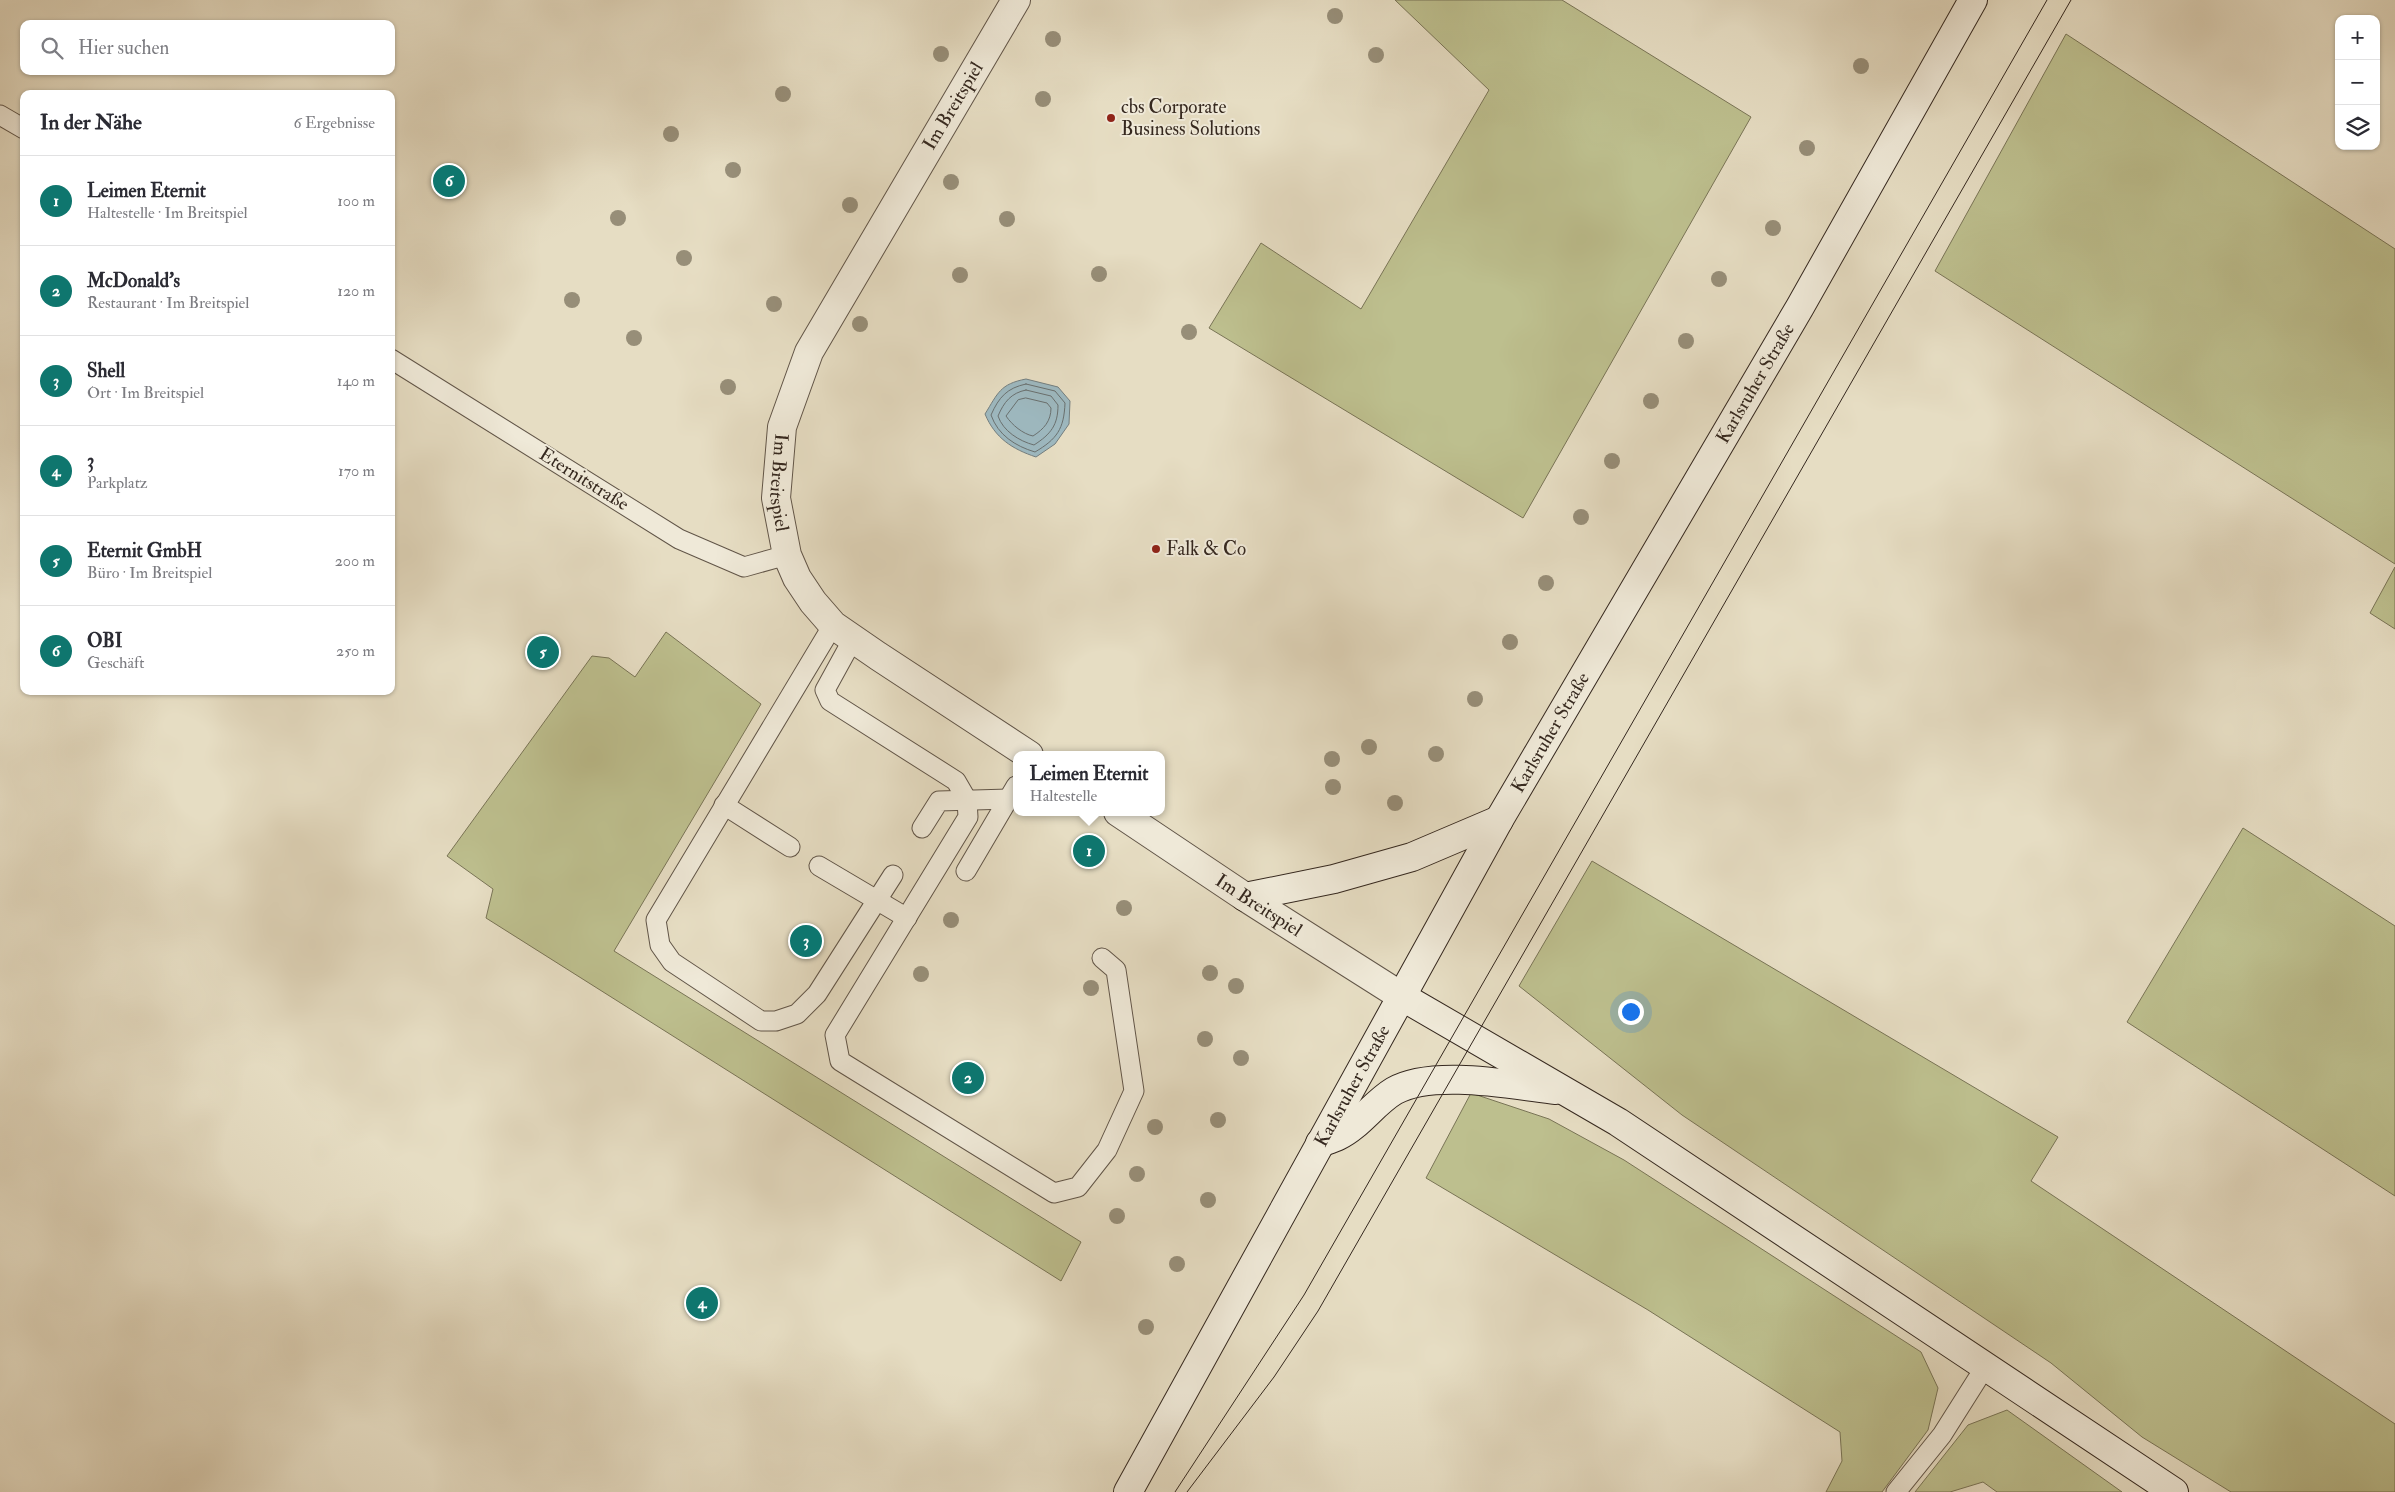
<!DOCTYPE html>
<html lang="de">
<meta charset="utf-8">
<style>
body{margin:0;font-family:"IM FELL Double Pica",serif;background:#f7f7f7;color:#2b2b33}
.controls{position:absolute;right:15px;top:15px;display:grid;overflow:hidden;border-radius:10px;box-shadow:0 1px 4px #0004}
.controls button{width:45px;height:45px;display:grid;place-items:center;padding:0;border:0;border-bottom:1px solid #e1e1e2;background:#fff;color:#2b2b33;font:25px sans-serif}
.you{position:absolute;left:1630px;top:1011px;width:18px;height:18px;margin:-12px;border:4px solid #fff;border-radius:50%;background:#1a73e8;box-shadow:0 0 0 8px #1a73e833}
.badge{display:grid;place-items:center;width:32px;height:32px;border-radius:50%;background:#0f766e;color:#fff;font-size:16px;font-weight:700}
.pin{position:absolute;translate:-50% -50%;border:2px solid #fff;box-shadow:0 1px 5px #0006}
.popup{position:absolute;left:1013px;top:751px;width:152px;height:65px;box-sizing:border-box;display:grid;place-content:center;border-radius:10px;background:#fff;filter:drop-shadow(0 1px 4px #0005);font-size:16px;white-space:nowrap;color:#7c7c81}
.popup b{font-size:19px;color:#2b2b33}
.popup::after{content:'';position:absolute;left:50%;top:100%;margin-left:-10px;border:10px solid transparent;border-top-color:#fff}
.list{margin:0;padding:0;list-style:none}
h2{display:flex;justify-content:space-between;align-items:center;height:65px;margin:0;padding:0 20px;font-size:21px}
h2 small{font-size:16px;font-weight:400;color:#7c7c81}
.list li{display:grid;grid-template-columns:32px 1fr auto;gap:15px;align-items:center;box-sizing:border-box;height:90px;padding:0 20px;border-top:1px solid #e1e1e2}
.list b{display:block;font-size:19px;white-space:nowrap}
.list p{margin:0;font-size:16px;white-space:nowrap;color:#7c7c81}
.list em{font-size:16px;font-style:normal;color:#7c7c81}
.icon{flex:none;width:28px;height:28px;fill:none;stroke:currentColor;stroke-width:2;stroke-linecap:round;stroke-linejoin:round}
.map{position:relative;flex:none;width:2395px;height:1492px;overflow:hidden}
.search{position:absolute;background:#fff;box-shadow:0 1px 4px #0004;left:20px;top:20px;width:375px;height:55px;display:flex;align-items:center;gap:12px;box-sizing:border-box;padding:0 18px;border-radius:10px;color:#7c7c81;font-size:19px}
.panel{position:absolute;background:#fff;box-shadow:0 1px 4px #0004;left:20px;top:90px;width:375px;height:605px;border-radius:10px}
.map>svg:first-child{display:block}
.green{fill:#bdbf8e;stroke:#797456}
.water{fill:#9db8bf;stroke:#737e7f}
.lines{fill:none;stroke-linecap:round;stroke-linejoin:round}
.shore{stroke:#69706f;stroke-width:1}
.service-casing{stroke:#615548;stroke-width:21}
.minor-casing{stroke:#615548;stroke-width:30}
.secondary-casing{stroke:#35281f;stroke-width:30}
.service{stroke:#efe9d8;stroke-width:19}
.minor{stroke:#efe9d8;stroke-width:28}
.secondary{stroke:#efe9d8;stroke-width:28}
.tram{stroke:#35281f;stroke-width:1}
.tree{fill:#978e78}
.poi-dot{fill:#8f2418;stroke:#efe9d8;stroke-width:2}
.labels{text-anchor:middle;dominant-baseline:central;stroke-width:4;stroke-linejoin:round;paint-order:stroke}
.street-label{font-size:19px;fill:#35281f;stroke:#efe9d8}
.poi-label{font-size:19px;fill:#35281f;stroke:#efe9d8;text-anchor:start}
</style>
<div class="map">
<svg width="2395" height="1492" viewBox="0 0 2395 1492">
<rect width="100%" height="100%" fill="#e6ddc3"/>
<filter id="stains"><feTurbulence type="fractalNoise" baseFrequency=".004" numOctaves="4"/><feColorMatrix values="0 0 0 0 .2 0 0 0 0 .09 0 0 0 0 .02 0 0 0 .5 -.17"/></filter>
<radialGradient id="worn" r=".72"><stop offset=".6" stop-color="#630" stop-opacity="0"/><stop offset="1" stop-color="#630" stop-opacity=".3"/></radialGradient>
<g class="green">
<path d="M1395,0H1562L1751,117L1523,518L1209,328L1261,243L1361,309L1489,90Z"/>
<path d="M2066,34L2395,249V564L1935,271Z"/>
<path d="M2395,567V629L2370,613Z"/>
<path d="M666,632L761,704L614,951L1081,1242L1061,1281L486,918L493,889L447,856L592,656L609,658L635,677Z"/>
<path d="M2243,828L2395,926V1196L2127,1022Z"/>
<path d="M1592,861L2058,1137L2031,1181L2395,1424V1492H2231L2142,1437L2051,1363L1682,1115L1519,986Z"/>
<path d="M1471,1093L1549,1119L1624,1160L1921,1352L1938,1388L1928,1430L1882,1492H1826L1842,1461L1840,1432L1648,1310L1426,1178Z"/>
<path d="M2007,1410L2122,1492H1997L1983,1482L1950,1492H1915L1968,1425Z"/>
</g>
<path class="water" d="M1026,379L1058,387L1070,401L1069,424L1055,444L1036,457C1012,449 995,438 985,414C998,393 1000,384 1026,379Z"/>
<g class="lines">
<g class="shore">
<path d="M1026,384L1055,391L1065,403C1064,429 1057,439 1035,452C1015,446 998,435 991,415C999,397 1007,388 1026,384Z"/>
<path d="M1026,390L1051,396L1058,405C1058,425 1051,434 1034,445C1019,441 1003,431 998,416C1004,402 1011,393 1026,390Z"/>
<path d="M1026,398L1047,403L1051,408C1051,421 1044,429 1033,436C1023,434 1012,425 1006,416L1018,400Z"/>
</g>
<defs>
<g id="service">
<path d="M0,115L24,129"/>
<path d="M391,359L679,539L744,567L787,555"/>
<path d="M833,625L656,920L660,945L672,962L761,1021H776L797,1014L817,994L893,875"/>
<path d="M853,639L825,690L830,701L956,781L967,800L968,817L835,1035L840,1061L1054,1193L1078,1187L1107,1150L1134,1091L1116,970L1102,958"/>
<path d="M724,805L790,847"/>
<path d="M922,828L939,801L1009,799"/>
<path d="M819,866L907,918"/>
<path d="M966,871L1016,786"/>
<path d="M1896,1492L1942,1435L1985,1367"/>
</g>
<g id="minor">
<path id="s1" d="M1016,0L809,352L782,427L776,498L787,555L797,578L813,602L833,625L878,656L1029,755"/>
<path id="s2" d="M1118,812L1245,897L1401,996"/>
</g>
<g id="secondary">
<path d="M1245,897L1334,879L1412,857L1499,820"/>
<path d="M1401,996L1618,1122L2174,1492"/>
<path d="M1320,1143C1325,1141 1332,1139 1338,1136C1359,1126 1374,1103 1394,1091C1432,1069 1513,1085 1556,1090"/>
<path id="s3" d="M1128,1492L1499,820L1800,307L1973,0"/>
</g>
</defs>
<use href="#service" class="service-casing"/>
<use href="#minor" class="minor-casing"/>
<use href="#secondary" class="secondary-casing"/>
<use href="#service" class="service"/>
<use href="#minor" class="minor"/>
<use href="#secondary" class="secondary"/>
<g class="tram">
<path d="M1175,1492L1304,1295L2047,0"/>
<path d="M1187,1492L1274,1377L1318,1311L2071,0"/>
</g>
</g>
<g class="tree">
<circle cx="1335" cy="16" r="8"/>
<circle cx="1053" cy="39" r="8"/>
<circle cx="941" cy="54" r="8"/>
<circle cx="1376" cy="55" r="8"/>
<circle cx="1861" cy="66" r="8"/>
<circle cx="783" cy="94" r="8"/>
<circle cx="1043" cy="99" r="8"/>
<circle cx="671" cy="134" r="8"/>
<circle cx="1807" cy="148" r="8"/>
<circle cx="733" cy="170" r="8"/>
<circle cx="951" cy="182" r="8"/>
<circle cx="850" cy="205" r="8"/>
<circle cx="618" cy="218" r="8"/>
<circle cx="1007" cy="219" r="8"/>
<circle cx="1773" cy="228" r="8"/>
<circle cx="684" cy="258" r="8"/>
<circle cx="1099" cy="274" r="8"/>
<circle cx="960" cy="275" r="8"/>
<circle cx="1719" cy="279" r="8"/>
<circle cx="572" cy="300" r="8"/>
<circle cx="774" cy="304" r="8"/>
<circle cx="860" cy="324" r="8"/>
<circle cx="1189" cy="332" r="8"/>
<circle cx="634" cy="338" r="8"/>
<circle cx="1686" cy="341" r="8"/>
<circle cx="728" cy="387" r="8"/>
<circle cx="1651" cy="401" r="8"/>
<circle cx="1612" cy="461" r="8"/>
<circle cx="1581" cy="517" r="8"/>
<circle cx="1546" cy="583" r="8"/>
<circle cx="1510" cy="642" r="8"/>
<circle cx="1475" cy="699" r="8"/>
<circle cx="1369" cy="747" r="8"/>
<circle cx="1436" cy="754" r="8"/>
<circle cx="1332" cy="759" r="8"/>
<circle cx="1333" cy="787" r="8"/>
<circle cx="1395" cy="803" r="8"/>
<circle cx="1124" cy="908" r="8"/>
<circle cx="951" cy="920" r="8"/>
<circle cx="1210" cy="973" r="8"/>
<circle cx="921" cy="974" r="8"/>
<circle cx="1236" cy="986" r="8"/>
<circle cx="1091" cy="988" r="8"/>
<circle cx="1205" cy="1039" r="8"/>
<circle cx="1241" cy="1058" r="8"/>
<circle cx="1218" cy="1120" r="8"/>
<circle cx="1155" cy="1127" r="8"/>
<circle cx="1137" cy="1174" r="8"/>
<circle cx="1208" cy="1200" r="8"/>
<circle cx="1117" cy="1216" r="8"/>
<circle cx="1177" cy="1264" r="8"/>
<circle cx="1146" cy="1327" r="8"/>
</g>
<g class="poi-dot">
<circle cx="1111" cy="118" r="5"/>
<circle cx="1156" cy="549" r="5"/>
</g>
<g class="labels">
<g class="street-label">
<text transform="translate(953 106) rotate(-59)">Im Breitspiel</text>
<text stroke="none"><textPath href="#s3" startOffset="1274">Karlsruher Straße</textPath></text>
<text transform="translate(584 479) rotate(32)">Eternitstraße</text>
<text stroke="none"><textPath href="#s1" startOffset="544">Im Breitspiel</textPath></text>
<text stroke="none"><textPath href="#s3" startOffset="869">Karlsruher Straße</textPath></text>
<text stroke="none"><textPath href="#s2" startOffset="169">Im Breitspiel</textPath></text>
<text stroke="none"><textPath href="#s3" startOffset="464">Karlsruher Straße</textPath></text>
</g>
<g class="poi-label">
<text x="1121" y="107">cbs Corporate<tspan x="1121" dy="22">Business Solutions</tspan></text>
<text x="1166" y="549">Falk &amp; Co</text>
</g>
</g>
<rect width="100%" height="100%" filter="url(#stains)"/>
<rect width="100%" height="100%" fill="url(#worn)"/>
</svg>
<div class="controls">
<button>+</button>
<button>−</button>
<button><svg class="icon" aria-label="layers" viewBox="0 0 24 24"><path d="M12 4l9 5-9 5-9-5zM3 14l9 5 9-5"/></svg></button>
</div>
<div class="you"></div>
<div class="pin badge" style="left:1089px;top:851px">1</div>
<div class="popup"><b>Leimen Eternit</b>Haltestelle</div>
<div class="pin badge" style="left:968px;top:1078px">2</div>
<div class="pin badge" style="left:806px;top:941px">3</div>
<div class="pin badge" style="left:702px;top:1303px">4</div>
<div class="pin badge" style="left:543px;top:652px">5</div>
<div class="pin badge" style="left:449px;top:181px">6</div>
<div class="search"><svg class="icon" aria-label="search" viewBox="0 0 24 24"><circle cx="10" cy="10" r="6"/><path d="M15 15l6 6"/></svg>Hier suchen</div>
<section class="panel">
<h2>In der Nähe<small>6 Ergebnisse</small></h2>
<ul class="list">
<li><span class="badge">1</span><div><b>Leimen Eternit</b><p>Haltestelle · Im Breitspiel</p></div><em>100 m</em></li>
<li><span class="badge">2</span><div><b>McDonald's</b><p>Restaurant · Im Breitspiel</p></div><em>120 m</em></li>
<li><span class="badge">3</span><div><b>Shell</b><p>Ort · Im Breitspiel</p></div><em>140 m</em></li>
<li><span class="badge">4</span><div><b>3</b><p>Parkplatz</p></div><em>170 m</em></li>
<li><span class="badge">5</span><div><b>Eternit GmbH</b><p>Büro · Im Breitspiel</p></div><em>200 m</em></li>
<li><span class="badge">6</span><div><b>OBI</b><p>Geschäft</p></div><em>250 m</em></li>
</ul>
</section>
</div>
